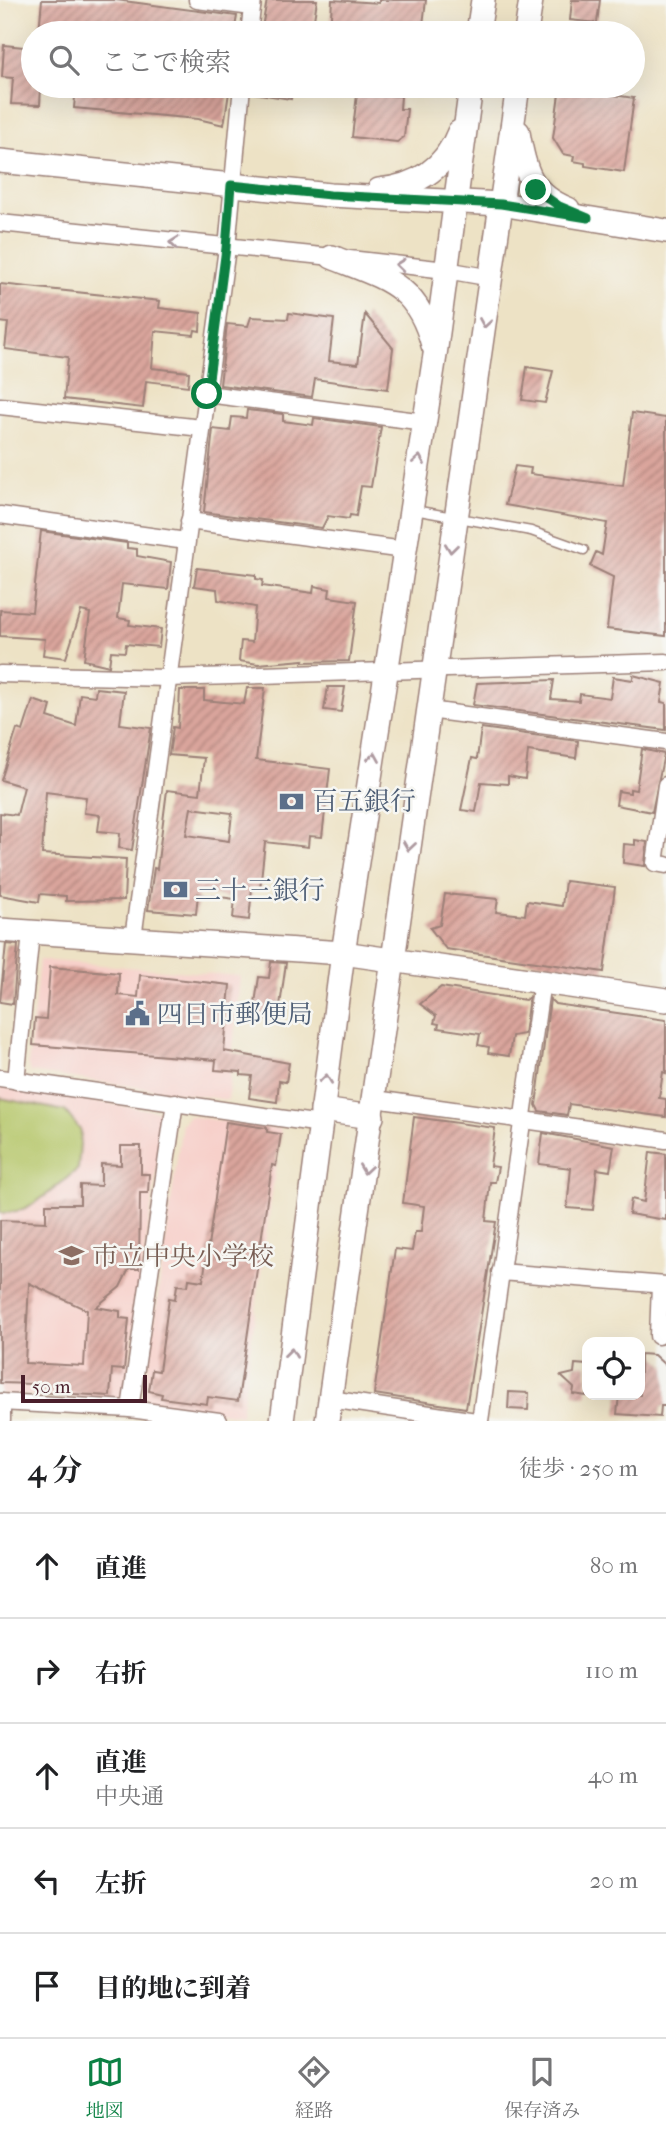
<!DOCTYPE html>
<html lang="ja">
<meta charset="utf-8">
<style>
body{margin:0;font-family:"IM FELL French Canon","Noto Serif JP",serif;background:#f6f6f6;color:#202124}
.controls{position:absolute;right:21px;bottom:21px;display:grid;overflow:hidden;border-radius:14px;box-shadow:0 7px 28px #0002}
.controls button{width:63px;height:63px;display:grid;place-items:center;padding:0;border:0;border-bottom:2px solid #e0e0e0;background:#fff;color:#202124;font:35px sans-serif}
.scale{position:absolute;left:21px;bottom:18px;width:126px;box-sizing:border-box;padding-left:7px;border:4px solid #4a1f2b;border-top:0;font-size:19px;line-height:24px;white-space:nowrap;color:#4a1f2b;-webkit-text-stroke:5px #f6f6f2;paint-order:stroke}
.stop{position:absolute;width:21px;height:21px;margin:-16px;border:5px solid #0b8043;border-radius:50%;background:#fff}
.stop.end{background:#0b8043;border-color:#fff;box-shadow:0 2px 7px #0008}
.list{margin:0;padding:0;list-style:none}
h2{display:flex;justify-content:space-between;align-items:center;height:91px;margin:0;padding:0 28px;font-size:30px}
h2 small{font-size:23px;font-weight:400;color:#757577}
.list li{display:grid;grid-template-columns:46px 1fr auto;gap:21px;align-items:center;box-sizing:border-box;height:105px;padding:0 28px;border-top:2px solid #e0e0e0}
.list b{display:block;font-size:26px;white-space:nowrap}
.list p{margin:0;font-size:23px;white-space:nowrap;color:#757577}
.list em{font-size:23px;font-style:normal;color:#757577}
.icon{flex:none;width:38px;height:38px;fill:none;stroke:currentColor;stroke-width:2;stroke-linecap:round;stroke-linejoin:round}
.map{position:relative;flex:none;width:666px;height:1421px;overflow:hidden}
.search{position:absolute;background:#fff;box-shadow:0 7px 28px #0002;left:21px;right:21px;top:21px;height:77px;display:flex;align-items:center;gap:18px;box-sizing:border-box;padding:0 24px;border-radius:38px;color:#757577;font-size:26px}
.sheet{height:616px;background:#fff}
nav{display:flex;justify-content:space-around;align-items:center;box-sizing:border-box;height:98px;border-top:2px solid #e0e0e0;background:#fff;font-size:19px;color:#757577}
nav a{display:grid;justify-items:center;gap:4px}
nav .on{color:#0b8043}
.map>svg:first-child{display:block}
.built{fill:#f7d0ca}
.pitch{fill:#b5c669;stroke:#80724a;stroke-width:2}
.building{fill:url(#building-hatch);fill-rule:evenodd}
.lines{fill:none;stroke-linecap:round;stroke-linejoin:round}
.lane-casing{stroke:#9c8078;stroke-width:11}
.street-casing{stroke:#9c8078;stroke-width:19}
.secondary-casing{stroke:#9c8078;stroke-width:26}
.lane{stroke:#fff;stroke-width:8}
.street{stroke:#fff;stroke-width:16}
.secondary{stroke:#fff;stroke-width:23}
.oneway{stroke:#ae9aa0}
.route{stroke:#0b8043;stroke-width:9}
.labels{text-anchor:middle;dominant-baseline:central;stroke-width:5;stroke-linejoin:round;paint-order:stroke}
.service-label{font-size:26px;fill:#4e5e75;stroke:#f6f6f2;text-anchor:start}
.education-label{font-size:26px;fill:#785e54;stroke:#f6f6f2;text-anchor:start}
</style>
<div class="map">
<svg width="666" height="1421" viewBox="0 0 666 1421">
<defs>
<pattern id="building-hatch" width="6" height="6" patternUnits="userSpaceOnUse" patternTransform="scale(1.75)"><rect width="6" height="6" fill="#daa59c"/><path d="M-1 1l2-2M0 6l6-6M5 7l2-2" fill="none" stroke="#b3867f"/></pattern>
</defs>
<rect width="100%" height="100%" fill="#f6f6f2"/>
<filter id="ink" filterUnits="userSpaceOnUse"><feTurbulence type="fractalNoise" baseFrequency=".0143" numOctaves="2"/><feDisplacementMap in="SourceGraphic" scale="14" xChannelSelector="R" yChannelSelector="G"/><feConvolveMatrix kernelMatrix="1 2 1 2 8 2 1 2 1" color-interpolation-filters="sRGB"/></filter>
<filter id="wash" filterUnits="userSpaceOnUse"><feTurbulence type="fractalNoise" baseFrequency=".00686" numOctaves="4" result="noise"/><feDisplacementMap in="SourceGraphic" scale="28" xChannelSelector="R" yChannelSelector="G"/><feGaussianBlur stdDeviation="1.57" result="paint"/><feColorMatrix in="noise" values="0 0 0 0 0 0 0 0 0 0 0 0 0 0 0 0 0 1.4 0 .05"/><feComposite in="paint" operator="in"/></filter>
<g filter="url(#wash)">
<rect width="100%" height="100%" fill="#ede2c5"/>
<g class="built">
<path d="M39,960L240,976L228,1100L30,1072L28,1065Z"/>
<path d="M0,1087L158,1111L164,1118L125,1395L118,1400L0,1394Z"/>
<path d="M189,1116L281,1129L241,1415L148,1403L144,1396L182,1123Z"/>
</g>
<path class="pitch" d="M0,1098L65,1111L81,1131L78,1169C56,1186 30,1215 0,1213Z"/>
<g id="blocks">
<g class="building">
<path d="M42,0H116L237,16L234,33L39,32Z"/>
<path d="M267,0H317L312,33H261Z"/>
<path d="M332,0L379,3V0H426L422,33H330Z"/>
<path d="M572,0H600L597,23L570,20Z"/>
<path d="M4,45L33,48V86H41L40,105L11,104L13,78L2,77Z"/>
<path d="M76,86H230L224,125L198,119L74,108Z"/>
<path d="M254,86H293L291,99L253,93Z"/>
<path d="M358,86H389L388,95L401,96L400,109H407L404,137L397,142L352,137Z"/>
<path d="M560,86H595L594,92L634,98L624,172L585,166V163L573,161L574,156L563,154L553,138Z"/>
<path d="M0,284L160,301L159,308L201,313L200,331L195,330L194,335L155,331L152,368L189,372L188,386L146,381L143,408L64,399L68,357L5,349L8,323L0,322Z"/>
<path d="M289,313L334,319L329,361L358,364L365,314L393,348L388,389L315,379L312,397L220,385L227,324L248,326L251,317L288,319Z"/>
<path d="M527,367L553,371L545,403L522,400Z"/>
<path d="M247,410L283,414V421L313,425L314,418L381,427L371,487L361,486L356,516L350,515L349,519L328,516L322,528L204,512L213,429L230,431L232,417L246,418Z"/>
<path d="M632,413L666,418V636L607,629L613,577L590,566L596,552L602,555L607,523L505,505L515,466L531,468L530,474L623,486Z"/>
<path d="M41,531L127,543V548L137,549V556L171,562L168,589L122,584L118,618L130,620L129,625L161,629L159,647L126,644L125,652L111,651L109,666L84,660L90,613L81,611L66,658L43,655L45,639L0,636V610L32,612Z"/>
<path d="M197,568L256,575V579L263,580L262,586L313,593L314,586L330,589L329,597L357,601L349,661L303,662L304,660L258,664L239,661L241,641L252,642L255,607L218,600L217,589L194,586Z"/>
<path d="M633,675L664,683L661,702L666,703V730L473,705L477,683L554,680L551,699L579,701L580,694L610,698L613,677L633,680Z"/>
<path d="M328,687H345L341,712L324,710Z"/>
<path d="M96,688L124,691L120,724L151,728L132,850L119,848L120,833L98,831L100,815L84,813L86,797L46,792L42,854L126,859L124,900L66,901V896L40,894L39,902L0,895V813L17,815L24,787L1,780L17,729L23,731L33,700L51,706L48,717L76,726L80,694L95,696Z"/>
<path d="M247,688H265L256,760L330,769L322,837L309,836L308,847L265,842L260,889L252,888L249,920L233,918L235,899L198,894L196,914L148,910L154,868L157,869L167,790L200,794L204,758L169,755L173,727L178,728L180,690H204V700L244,704ZM191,808L232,813L229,841L186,835Z"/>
<path d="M481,728L578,741L576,758L528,751L525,779L508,776V784L481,782L476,812L461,810L472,758L477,759Z"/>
<path d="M642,749L664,754L652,812L616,805L618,791L630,793V789L636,790Z"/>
<path d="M635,840L647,842L645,866L623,863L624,844L635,845Z"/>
<path d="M565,881L615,887L604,972L446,949L430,928L440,925L445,894L498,899L496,912L525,915L527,901L562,906Z"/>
<path d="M6,944L18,945L13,1004L0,1002Z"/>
<path d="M271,962L286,963L278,1020L253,1016L259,977L269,978Z"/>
<path d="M50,967L119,973L118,995L138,997L140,975L230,985L224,1051L289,1063L286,1082L279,1081L277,1102L249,1098L252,1076L241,1075V1072L215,1070L216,1060L33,1045L35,1018L46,1019Z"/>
<path d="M441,987L525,1000L529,997L524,1034L512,1036L509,1056L488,1053L489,1047L478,1045L480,1034L438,1028L439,1024L434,1023L436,1016L420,1004Z"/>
<path d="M550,999L555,1004L666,1020V1073L663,1072L659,1098L666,1099V1117L569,1104L567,1115L539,1111L536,1105Z"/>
<path d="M414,1117L495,1128L490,1166L498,1167L495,1182H490L486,1221L496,1222L466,1408L374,1394L395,1249L412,1251L415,1232H421L424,1206L403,1203Z"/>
<path d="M226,1122L267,1128V1132L281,1134L276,1166L272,1165L238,1401L208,1397L207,1404L161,1398L162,1394L149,1391L152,1370L159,1371L169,1298L175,1299L177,1285L188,1286L189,1279L203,1281Z"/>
<path d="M543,1133L614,1146L610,1171L597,1169L593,1210L567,1208L571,1168L539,1164Z"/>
<path d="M121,1146H141V1174H149L148,1193H140L139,1269H129L120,1287L96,1307L120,1311V1318L129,1319L124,1370L112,1369L110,1396L37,1392L34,1391V1384L0,1383V1220L46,1222V1204H80V1185L101,1186V1164L121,1165ZM29,1283L87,1310L84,1366L25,1363Z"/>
<path d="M650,1152L666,1154V1220L629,1214L631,1199L644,1202Z"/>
<path d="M640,1354L654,1355L666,1366V1406H661L660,1417L617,1414L619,1395H640Z"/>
<path d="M575,1364L587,1365V1396L573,1394L574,1388L561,1376L574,1373Z"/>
<path d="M509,1392L529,1393L528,1410L508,1409Z"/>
</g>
</g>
</g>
<g filter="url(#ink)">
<use href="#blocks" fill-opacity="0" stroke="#9c8078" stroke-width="2"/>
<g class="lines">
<defs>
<path id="lane" d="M414,510L531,531L584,550"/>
<g id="street">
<path d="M197,0L252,7"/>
<path d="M249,33L253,0"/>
<path d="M0,223L332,257L446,270L492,278"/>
<path d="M207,394L425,422"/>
<path d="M0,406L202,428"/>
<path d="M0,515L186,541"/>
<path d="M189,521L404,550"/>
<path d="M0,674L168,678L666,662"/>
<path d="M429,710L666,742"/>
<path d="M666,785L655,863L666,865"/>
<path d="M133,938L227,248L242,86"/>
<path d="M0,1078L321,1124"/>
<path d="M16,1081L31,933"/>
<path d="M375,1099L666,1140"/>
<path d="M500,1272L666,1285"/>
<path d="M658,1336L660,1285"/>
<path d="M330,1399L476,1421"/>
<path d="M0,1402L130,1409L219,1421"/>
<path d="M130,1409L175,1102"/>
<path d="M2,1421V1402"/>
<path d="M480,1421L542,981"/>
</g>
<g id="secondary">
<path d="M478,33L483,0"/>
<path d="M526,33L531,0"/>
<path d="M518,132C524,169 530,194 568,209"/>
<path d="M0,161L330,195L501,204L666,231"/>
<path d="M379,190C417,186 445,169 459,132"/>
<path d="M332,257C386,279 417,284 433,345"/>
<path d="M0,930L343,953L666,1000"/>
<path d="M322,1110L372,1117"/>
<path d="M282,1421L343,953L435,355L471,86"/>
<path d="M327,1421L518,86"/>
</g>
</defs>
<use href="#lane" class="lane-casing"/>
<use href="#street" class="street-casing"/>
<use href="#secondary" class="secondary-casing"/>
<use href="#lane" class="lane"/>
<use href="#street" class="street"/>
<use href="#secondary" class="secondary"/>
</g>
<defs><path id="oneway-chevron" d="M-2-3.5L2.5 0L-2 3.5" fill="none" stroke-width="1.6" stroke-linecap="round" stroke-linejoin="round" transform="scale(1.75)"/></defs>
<g class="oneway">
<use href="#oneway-chevron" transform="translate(174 243) rotate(-174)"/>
<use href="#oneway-chevron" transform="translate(400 265) rotate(-174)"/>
<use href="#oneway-chevron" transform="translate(485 323) rotate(99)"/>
<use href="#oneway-chevron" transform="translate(419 460) rotate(-81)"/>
<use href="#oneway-chevron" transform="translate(451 548) rotate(97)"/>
<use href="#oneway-chevron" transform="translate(374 757) rotate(-81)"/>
<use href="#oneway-chevron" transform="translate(409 846) rotate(98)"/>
<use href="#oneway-chevron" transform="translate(326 1079) rotate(-83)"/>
<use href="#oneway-chevron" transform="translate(365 1169) rotate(98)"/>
<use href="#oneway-chevron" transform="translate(291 1353) rotate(-83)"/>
</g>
</g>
<g class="lines" filter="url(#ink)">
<path class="route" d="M207,394L226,248L231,185L330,195L501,204L588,218L559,206L536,190"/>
</g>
<defs>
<symbol id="bank-bare" viewBox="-9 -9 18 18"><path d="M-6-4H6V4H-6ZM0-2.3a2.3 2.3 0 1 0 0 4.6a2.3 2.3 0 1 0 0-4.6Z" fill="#5c6f8a" stroke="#f6f6f2" stroke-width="2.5" paint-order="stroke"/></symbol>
<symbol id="civic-bare" viewBox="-9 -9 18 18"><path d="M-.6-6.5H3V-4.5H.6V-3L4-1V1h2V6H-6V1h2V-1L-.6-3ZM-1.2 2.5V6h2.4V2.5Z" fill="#5c6f8a" stroke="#f6f6f2" stroke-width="2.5" paint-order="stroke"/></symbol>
<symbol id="school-bare" viewBox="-9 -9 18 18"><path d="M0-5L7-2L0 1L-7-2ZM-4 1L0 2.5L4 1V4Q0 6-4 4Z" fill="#8d6e63" stroke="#f6f6f2" stroke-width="2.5" paint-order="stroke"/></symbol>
</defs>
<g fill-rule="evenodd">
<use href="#bank-bare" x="274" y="784" width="35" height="35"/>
<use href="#bank-bare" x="158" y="872" width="35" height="35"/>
<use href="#civic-bare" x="120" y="996" width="35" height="35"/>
<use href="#school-bare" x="54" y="1238" width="35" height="35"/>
</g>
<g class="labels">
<g class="service-label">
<text x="312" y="801">百五銀行</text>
<text x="195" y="890">三十三銀行</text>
<text x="157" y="1014">四日市郵便局</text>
</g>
<g class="education-label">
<text x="92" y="1256">市立中央小学校</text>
</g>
</g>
</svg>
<div class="controls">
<button><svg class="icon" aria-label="locate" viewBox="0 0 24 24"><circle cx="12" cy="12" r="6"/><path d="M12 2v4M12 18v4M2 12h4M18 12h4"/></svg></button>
</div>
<div class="scale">50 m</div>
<div class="stop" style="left:207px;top:394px"></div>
<div class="stop end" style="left:536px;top:190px"></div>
<div class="search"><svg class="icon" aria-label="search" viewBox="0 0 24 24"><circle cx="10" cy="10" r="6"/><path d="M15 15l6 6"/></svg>ここで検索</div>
</div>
<section class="sheet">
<h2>4 分<small>徒歩 · 250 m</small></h2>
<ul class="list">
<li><svg class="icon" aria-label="ahead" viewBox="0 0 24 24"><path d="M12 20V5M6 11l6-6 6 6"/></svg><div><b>直進</b></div><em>80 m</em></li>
<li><svg class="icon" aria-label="right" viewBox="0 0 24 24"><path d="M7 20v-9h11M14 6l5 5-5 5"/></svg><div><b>右折</b></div><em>110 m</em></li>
<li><svg class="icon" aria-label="ahead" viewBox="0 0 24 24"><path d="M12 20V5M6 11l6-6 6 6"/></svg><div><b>直進</b><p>中央通</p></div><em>40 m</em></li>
<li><svg class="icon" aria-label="left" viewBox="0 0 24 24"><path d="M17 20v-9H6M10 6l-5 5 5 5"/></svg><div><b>左折</b></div><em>20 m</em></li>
<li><svg class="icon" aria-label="arrive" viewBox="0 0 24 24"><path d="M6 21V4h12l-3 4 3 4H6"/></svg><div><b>目的地に到着</b></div></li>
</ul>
</section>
<nav>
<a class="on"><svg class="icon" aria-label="map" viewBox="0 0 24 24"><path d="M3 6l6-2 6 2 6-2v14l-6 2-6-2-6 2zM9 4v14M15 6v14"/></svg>地図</a>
<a><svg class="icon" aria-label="directions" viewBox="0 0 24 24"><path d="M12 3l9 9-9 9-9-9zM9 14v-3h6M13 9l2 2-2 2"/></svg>経路</a>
<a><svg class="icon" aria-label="saved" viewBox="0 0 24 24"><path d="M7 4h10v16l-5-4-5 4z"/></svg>保存済み</a>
</nav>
